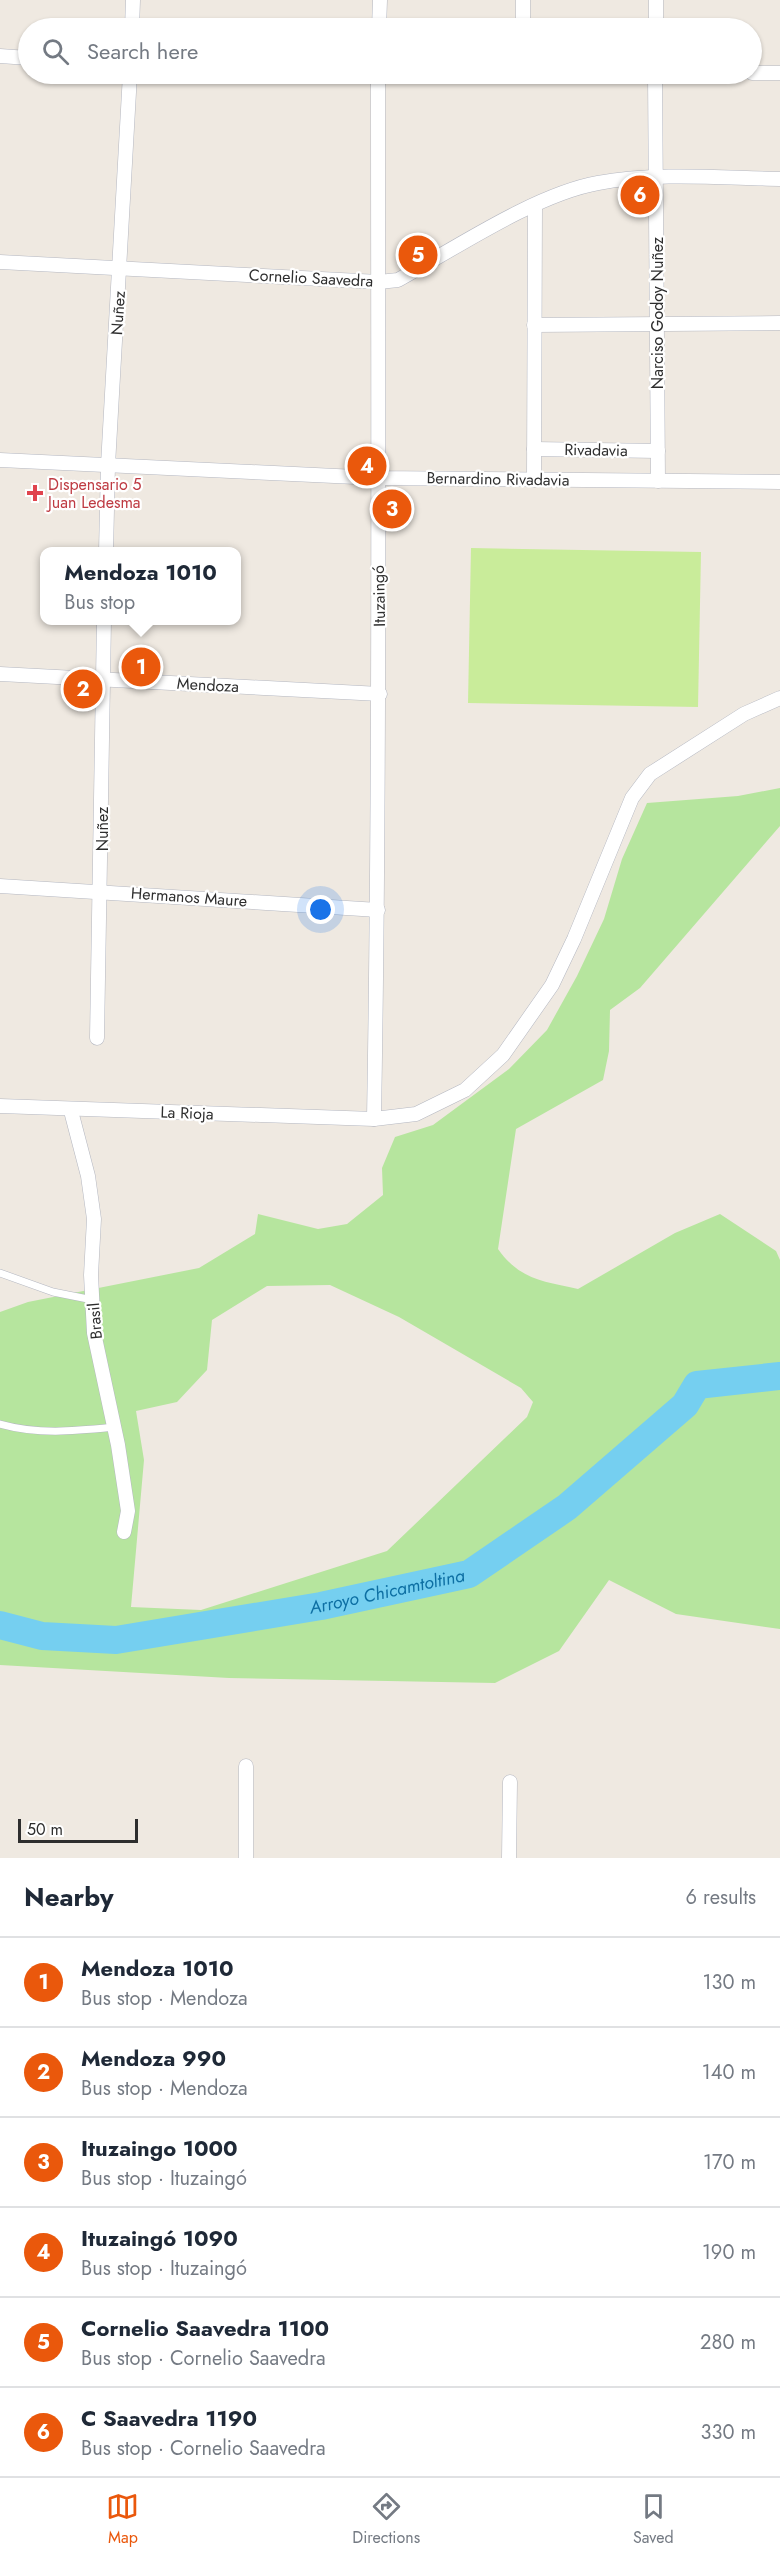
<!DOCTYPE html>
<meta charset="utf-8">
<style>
body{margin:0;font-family:Jost,sans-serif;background:#f2f2f3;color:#1f2937}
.scale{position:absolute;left:18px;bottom:15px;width:120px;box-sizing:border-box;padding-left:6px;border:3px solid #2e2e2e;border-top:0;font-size:16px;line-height:21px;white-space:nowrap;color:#2e2e2e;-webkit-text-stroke:4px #fff;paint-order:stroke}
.you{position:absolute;left:321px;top:910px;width:21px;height:21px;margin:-15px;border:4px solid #fff;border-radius:50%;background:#1a73e8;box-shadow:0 0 0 9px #1a73e833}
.badge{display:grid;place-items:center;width:39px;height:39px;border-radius:50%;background:#ea580c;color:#fff;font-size:20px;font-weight:700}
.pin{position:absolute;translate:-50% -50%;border:3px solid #fff;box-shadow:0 2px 6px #0006}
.popup{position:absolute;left:40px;top:547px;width:201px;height:78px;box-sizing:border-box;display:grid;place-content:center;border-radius:12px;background:#fff;filter:drop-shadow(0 2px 4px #0005);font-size:20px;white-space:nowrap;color:#747a83}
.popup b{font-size:22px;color:#1f2937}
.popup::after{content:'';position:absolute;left:50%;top:100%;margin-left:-12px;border:12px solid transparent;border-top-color:#fff}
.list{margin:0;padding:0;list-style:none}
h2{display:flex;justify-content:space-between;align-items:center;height:78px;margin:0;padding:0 24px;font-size:26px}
h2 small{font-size:20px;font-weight:400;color:#747a83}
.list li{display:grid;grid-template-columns:39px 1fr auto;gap:18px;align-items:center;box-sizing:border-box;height:90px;padding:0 24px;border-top:2px solid #e0e1e3}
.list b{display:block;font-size:22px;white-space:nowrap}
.list p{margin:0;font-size:20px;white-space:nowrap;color:#747a83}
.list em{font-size:20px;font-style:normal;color:#747a83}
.icon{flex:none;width:33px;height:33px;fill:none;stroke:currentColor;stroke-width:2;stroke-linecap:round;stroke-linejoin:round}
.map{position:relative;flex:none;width:780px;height:1858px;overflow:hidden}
.search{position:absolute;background:#fff;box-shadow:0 2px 4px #0004;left:18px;right:18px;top:18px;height:66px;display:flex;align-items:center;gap:15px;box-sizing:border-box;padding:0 21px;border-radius:33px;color:#747a83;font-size:22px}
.sheet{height:618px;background:#fff}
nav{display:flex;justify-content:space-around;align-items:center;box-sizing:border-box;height:84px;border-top:2px solid #e0e1e3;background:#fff;font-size:16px;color:#747a83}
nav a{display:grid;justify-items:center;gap:3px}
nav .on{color:#ea580c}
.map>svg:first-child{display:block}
.green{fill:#b6e59e;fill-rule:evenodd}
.pitch{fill:#c9ec9a}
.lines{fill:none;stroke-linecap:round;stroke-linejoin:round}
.river{stroke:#75cff0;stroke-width:28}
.lane-casing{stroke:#b4b7c1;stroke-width:8}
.street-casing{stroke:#b4b7c1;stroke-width:15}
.lane{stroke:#fff;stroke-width:7}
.street{stroke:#fff;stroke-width:14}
.health-dot{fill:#e0444e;stroke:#fff;stroke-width:2}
.labels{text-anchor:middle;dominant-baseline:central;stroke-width:4.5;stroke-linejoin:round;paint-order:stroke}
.street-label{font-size:16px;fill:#2e2e2e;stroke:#fff}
.health-label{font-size:16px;fill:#be3a42;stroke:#fff;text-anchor:start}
.water-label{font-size:18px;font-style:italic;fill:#0d6fa3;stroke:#fff}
</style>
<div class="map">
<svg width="780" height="1858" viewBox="0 0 780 1858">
<rect width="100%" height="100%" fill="#efe9e1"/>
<path class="green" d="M780,788V826L640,988L610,1010L609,1051L603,1080L516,1129L498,1249C520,1280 543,1281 578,1289L675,1233L720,1214L776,1251L780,1260V1629L676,1614L609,1580L559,1651L495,1683L229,1678L0,1665V1312L28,1302L199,1268L255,1234L258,1214L318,1229L347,1224L383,1195L382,1168L395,1137L433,1125L509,1069L547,1030L577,976L604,919L622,859L647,803L738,796ZM330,1285L399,1317L521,1388L533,1402L527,1417L387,1551L201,1610L131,1607L144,1460L136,1411L177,1402L207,1370L212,1320L267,1286Z"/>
<path class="pitch" d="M471,548L701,552L698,707L468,703Z"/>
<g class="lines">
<path class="river" id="s1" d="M0,1625L42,1636L116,1640L321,1606L469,1574L567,1507L685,1405L697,1385L780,1376"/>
<defs>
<g id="lane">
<path d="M0,1273L53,1292L93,1300"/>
<path d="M0,1424C39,1435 75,1431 115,1427"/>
</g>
<g id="street">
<path d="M132,28L133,0"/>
<path d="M379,28L380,0"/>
<path d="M523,28V0"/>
<path d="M656,28V0"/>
<path d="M0,56L28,58"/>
<path d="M752,73H780"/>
<path d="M368,74H435"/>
<path d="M655,74L658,481"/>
<path d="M0,262L379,282L398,280C454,249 536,194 598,183C657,172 721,178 780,179"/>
<path d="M534,325L780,323"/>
<path d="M534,449L658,451"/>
<path d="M0,460L377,478L780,482"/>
<path d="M534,480L535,205"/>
<path d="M106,552L108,465L130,74"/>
<path d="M0,674L380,694"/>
<path d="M0,886L378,910"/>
<path d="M97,1038L104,620"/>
<path d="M0,1106L374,1119L416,1114L465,1090L503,1055L552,985L574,939L632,798L650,774L744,714L780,698"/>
<path d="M71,1111L88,1176L94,1219L91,1275L94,1333L118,1445L128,1511L124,1532"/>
<path d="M374,1119C380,770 378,422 378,74"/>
<path d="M246,1766V1858"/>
<path d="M509,1858L510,1782"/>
</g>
</defs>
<use href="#lane" class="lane-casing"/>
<use href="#street" class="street-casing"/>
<use href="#lane" class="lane"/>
<use href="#street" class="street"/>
</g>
<path class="health-dot" d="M32 484h6v6h6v6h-6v6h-6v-6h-6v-6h6z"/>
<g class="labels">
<g class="street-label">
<text transform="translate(311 278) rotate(3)">Cornelio Saavedra</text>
<text transform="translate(118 313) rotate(-86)">Nuñez</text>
<text transform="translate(657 313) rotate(-90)">Narciso Godoy Nuñez</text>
<text transform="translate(596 450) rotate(1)">Rivadavia</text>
<text transform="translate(498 479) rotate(1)">Bernardino Rivadavia</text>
<text transform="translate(379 596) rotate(-91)">Ituzaingó</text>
<text transform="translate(208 685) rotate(3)">Mendoza</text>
<text transform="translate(102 829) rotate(-90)">Nuñez</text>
<text transform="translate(189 897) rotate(4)">Hermanos Maure</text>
<text transform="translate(187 1113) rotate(2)">La Rioja</text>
<text transform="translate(95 1321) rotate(-95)">Brasil</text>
</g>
<g class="health-label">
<text x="48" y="484">Dispensario 5<tspan x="48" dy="18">Juan Ledesma</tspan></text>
</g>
<g class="water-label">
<text stroke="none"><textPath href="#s1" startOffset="393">Arroyo Chicamtoltina</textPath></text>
</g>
</g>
</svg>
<div class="scale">50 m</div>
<div class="you"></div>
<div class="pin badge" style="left:141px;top:667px">1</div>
<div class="popup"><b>Mendoza 1010</b>Bus stop</div>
<div class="pin badge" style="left:83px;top:689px">2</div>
<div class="pin badge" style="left:392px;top:509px">3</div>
<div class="pin badge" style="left:367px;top:466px">4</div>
<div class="pin badge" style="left:418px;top:255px">5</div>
<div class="pin badge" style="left:640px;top:195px">6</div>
<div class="search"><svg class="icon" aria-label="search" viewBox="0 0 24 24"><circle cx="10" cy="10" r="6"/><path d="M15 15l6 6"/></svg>Search here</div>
</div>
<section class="sheet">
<h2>Nearby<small>6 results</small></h2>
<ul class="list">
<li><span class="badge">1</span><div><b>Mendoza 1010</b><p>Bus stop · Mendoza</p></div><em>130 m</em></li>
<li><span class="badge">2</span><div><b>Mendoza 990</b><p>Bus stop · Mendoza</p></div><em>140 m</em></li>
<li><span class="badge">3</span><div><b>Ituzaingo 1000</b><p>Bus stop · Ituzaingó</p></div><em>170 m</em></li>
<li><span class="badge">4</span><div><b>Ituzaingó 1090</b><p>Bus stop · Ituzaingó</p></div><em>190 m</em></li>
<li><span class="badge">5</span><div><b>Cornelio Saavedra 1100</b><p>Bus stop · Cornelio Saavedra</p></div><em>280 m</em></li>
<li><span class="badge">6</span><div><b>C Saavedra 1190</b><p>Bus stop · Cornelio Saavedra</p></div><em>330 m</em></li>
</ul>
</section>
<nav>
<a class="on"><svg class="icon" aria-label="map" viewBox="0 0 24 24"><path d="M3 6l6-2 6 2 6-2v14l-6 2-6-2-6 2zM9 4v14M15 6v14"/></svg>Map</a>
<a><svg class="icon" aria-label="directions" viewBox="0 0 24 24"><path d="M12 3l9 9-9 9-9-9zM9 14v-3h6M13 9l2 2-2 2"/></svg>Directions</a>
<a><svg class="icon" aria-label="saved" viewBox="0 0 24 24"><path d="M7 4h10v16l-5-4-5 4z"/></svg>Saved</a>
</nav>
